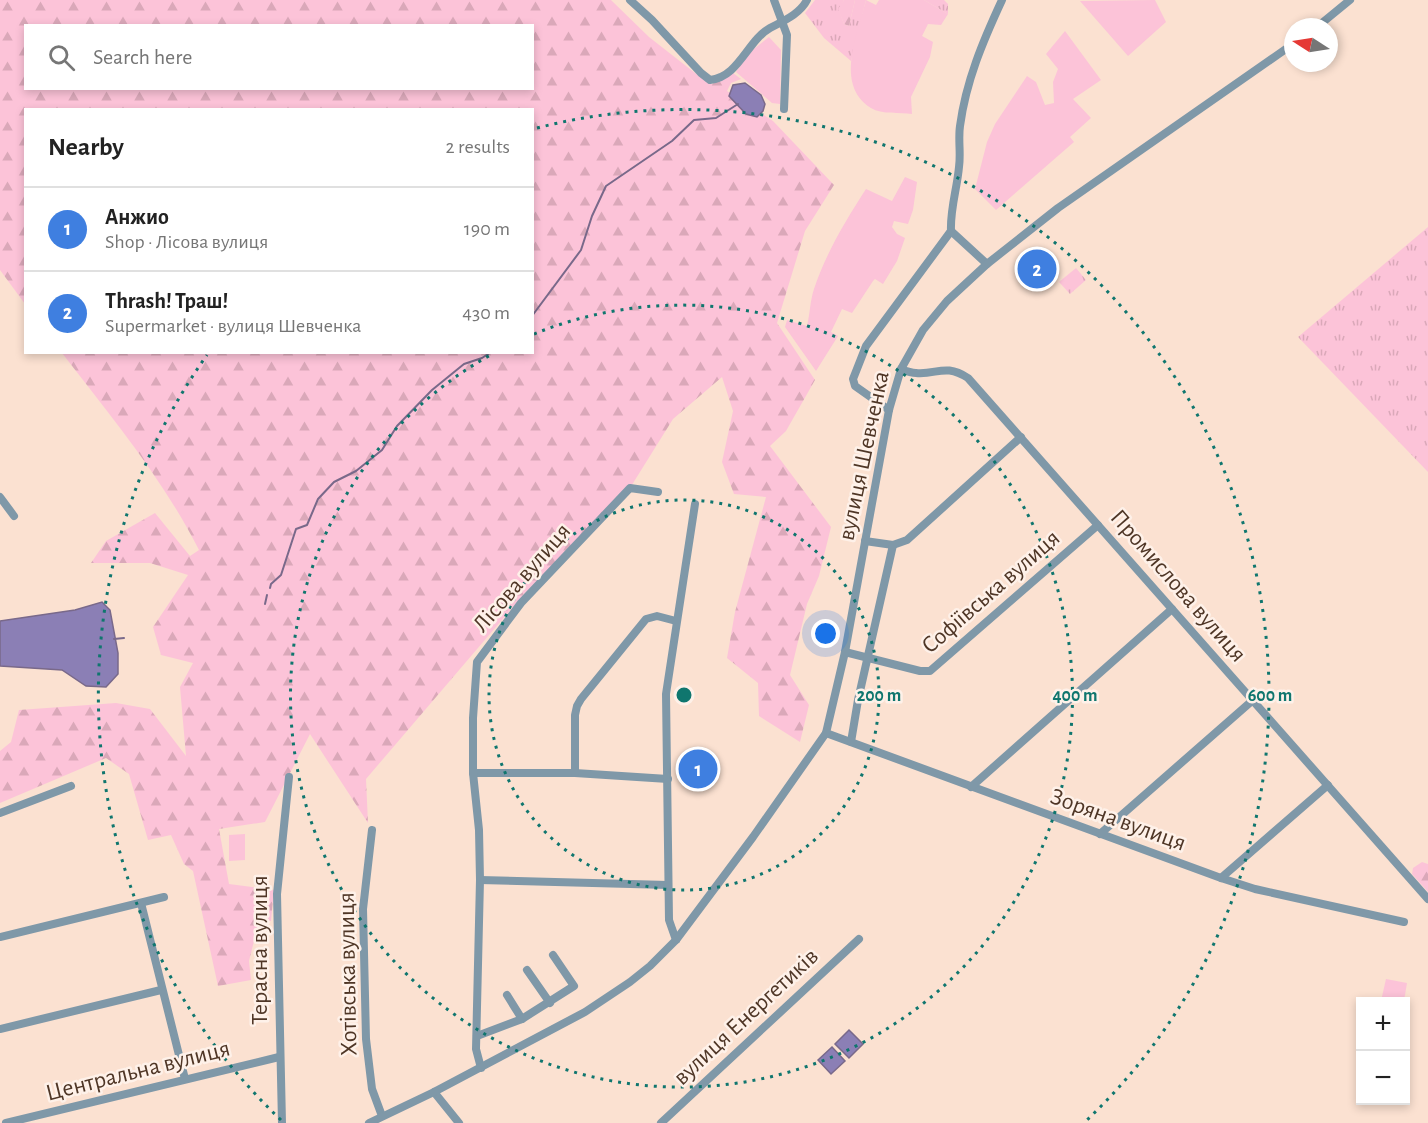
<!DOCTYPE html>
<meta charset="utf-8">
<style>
body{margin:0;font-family:"Alegreya Sans",sans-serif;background:#f6f6f6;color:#222}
.controls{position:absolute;right:18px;bottom:18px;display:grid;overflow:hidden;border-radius:0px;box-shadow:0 3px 9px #0003}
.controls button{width:54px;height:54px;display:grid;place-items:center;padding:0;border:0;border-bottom:2px solid #e0e0e0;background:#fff;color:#222;font:30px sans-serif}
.compass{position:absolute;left:1284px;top:18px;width:54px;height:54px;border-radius:50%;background:#fff;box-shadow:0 3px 9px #0003;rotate:282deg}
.you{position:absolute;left:826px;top:634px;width:21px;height:21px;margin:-15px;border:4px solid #fff;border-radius:50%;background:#1a73e8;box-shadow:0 0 0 9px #1a73e833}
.badge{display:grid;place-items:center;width:39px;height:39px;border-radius:50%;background:#0f766e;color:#fff;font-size:20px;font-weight:700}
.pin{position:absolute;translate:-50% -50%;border:3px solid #fff;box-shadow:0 2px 6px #0006}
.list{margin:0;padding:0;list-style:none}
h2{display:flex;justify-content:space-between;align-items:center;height:78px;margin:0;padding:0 24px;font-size:26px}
h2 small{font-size:20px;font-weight:400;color:#767676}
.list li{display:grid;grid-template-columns:39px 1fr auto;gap:18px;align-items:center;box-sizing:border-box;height:84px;padding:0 24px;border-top:2px solid #e0e0e0}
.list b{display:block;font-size:22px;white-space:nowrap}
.list p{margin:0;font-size:20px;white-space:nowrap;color:#767676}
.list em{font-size:20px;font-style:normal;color:#767676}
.icon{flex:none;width:33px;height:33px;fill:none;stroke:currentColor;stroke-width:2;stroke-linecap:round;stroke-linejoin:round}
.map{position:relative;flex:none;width:1428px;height:1123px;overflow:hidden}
.search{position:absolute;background:#fff;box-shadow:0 3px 9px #0003;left:24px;top:24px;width:510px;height:66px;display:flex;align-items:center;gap:15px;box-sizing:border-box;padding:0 21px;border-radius:0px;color:#767676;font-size:22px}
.panel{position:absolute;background:#fff;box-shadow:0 3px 9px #0003;left:24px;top:108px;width:510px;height:246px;border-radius:0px}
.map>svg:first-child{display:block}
.grass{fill:url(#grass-tufts)}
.forest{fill:url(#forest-firs);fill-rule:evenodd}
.garden{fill:#fcc3d8}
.water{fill:#8b7fb5;stroke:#79698a;stroke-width:1.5}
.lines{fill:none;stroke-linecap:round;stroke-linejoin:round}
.stream{stroke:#79698a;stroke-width:2}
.minor{stroke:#7f98a8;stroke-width:8}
.ring{fill:none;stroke:#0f766e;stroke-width:3;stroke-dasharray:3 6}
.labels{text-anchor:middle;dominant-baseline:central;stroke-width:5;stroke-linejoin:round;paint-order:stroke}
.street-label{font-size:24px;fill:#4f3626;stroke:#fef1e9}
.centre{fill:#0f766e;stroke:#fef1e9;stroke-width:3}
.ring-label{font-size:18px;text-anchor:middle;font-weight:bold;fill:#0f766e;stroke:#fef1e9;stroke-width:5;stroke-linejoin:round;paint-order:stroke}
</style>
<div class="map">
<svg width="1428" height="1123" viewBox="0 0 1428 1123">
<defs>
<pattern id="grass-tufts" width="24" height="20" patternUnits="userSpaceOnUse" patternTransform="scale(1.5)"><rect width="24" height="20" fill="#fcc3d8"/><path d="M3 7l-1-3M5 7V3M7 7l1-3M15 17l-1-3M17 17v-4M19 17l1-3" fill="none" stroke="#daa8b9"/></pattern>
<pattern id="forest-firs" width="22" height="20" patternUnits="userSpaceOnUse" patternTransform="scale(1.5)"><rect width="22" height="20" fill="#fcc3d8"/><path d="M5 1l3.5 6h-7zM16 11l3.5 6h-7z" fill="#daa8b9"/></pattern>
</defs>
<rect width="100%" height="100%" fill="#fbe1d1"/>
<g class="grass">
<path d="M815,0H844L839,10L844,24L849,26L855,0H866L851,61L824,38L805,13Z"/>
<path d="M924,0H944L948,4V14Z"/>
<path d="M1428,227V472L1298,337Z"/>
<path d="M1076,268L1086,280L1070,294L1059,282Z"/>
</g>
<g class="forest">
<path d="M0,0H611L649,37L704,80L712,84L733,73L741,79L731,83L727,91L773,121L834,185L805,231L777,323L815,380L786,431L770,446L831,527L819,576L807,604L790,675L809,705L800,742L759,716L758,683L727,658L735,612L766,497L734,494L722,462L733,411L722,377L673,419L630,488L524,594L366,779L368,823L310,734L265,822L219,829L229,884L274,890L271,921H259L249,961L251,980L218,986L193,871L184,864L171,835L148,840L129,774L106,758L0,803V751L11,742L19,710L116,703L150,709L186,756L180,687L193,663L161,655L153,627L188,575L150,563H91L106,541L155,513L190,556L199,550C162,477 111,417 62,353L532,352V110H26L25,304L0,270ZM26,26H532V88H26Z"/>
<path d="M844,0H855L849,26L844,24L838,9Z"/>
<path d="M1422,862L1428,864V892L1412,874L1413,868Z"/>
</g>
<g class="garden">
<path d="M866,0L876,5L879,0H924L948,14L941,25L928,24L922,36L933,42L930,57L911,97L912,114C900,112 882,115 871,108C834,85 858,33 866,0Z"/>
<path d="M1155,0L1166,22L1128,56L1080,1Z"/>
<path d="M1065,31L1101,80L1073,99L1091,118L1070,137L1074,142L996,210L975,189L987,142L995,124L1027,76L1036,82L1045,105L1054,103L1053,82L1058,69L1046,54Z"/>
<path d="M769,37L781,50L780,104L772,103L736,72L750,52Z"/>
<path d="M905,177L917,182L913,210L908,224L894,221L892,227L897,234L905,238L897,261L883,284L875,279L873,281L852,313L842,309L831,332L838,336L816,371L785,327L787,320L807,326C810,314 810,301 814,289C826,253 846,220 866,189L892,201Z"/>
<path d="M245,834V860L229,861V835Z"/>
<path d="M1386,979L1407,983L1404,1001H1381Z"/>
</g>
<g class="water">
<path d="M745,83L761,95L765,104L763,111L757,117L746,114L729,96L733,85Z"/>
<path d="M102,602L110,610L118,653V674L106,687L86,686L62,670L0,666V621L75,610Z"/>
<path d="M849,1030L863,1044L849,1058L835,1044Z"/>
<path d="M832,1047L845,1061L831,1074L818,1060Z"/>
</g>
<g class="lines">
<g class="stream">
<path d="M532,316L581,250L592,216L606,186L672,141L694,120L716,118L738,104"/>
<path d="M270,588L271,584L281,575L296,529L307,525L318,499L334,482L356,471L382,450L397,426L432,390L464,364L482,358L491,352"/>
<path d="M265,604L267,595"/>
<path d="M114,639L124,638"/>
</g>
<g class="minor">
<path d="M630,0L652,20L701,73L710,80C739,77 747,41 770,28C783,21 800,14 807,0"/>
<path d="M774,0L787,35L784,109"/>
<path d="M1317,27L1350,0"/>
<path d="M951,231L987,264"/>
<path d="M901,369C906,371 911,373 916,373C937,375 945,363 968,378L1428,899"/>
<path d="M889,410L855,386L853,379L866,346L951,231C950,209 957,189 959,167C961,154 958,139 960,126C966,81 983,41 1002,0"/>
<path d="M0,497L14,516"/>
<path d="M865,541L893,545L907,540L1021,437"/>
<path d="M845,652L920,671H930L1098,525"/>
<path d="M826,733L1221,878L1255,889L1404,922"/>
<path d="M851,742L858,700L893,545"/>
<path d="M473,773H575L668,779"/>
<path d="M575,773V715L577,706L581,699L646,619L657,616L676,621"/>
<path d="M971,787L1172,609"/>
<path d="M0,813L71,786"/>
<path d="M372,830L363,909L366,1039L372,1089L382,1116"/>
<path d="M1100,834L1253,700"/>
<path d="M1221,878L1328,785"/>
<path d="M480,880L668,885"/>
<path d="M141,903L185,1079"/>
<path d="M0,937L164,897"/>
<path d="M676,940L669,920L666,694L695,504"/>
<path d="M527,970L550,1003"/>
<path d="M507,995L522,1019"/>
<path d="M0,1029L161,990"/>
<path d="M477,1036L522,1019L574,986L553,955"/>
<path d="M481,1068L476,1049L480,880L479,830L473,773V718L477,662L521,603L630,488L658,492"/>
<path d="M434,1092L459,1123"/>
<path d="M6,1123L279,1057"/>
<path d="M282,1123L277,894L289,777"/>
<path d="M369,1123L434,1092L585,1012L630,982L650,966L676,940L753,837L826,733L845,652L889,410L901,369L923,330L947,301L987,264L1058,208L1293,44"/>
<path d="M661,1123L859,939"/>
</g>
</g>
<g class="ring">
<circle cx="684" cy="695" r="195"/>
<path d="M534 334A391 391 0 1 1 494 353"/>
<path d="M281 1120A586 586 0 0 1 207 355M537 128A586 586 0 0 1 1087 1120"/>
</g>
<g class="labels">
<g class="street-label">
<text transform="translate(864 456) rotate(-78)">вулиця Шевченка</text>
<text transform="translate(522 578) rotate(-49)">Лісова вулиця</text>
<text transform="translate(1178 586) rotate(49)">Промислова вулиця</text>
<text transform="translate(991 592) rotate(-41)">Софіївська вулиця</text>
<text transform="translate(1118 820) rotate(20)">Зоряна вулиця</text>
<text transform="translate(260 950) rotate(-90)">Терасна вулиця</text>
<text transform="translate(348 974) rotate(-91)">Хотівська вулиця</text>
<text transform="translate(746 1017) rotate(-43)">вулиця Енергетиків</text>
<text transform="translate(138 1071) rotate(-14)">Центральна вулиця</text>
</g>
</g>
<circle cx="684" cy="695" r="9" class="centre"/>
<g class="ring-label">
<text x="879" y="701">200 m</text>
<text x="1075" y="701">400 m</text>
<text x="1270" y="701">600 m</text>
</g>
</svg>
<div class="controls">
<button>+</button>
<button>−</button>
</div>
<svg class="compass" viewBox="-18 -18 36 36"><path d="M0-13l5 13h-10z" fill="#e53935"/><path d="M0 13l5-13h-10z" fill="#767676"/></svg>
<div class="you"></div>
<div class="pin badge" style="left:698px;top:769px;background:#3f7fe0">1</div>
<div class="pin badge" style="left:1037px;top:269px;background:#3f7fe0">2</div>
<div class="search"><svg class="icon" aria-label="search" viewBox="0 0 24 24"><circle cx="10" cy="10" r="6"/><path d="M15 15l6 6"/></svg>Search here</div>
<section class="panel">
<h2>Nearby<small>2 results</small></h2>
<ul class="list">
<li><span class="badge" style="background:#3f7fe0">1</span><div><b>Анжио</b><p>Shop · Лісова вулиця</p></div><em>190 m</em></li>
<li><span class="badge" style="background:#3f7fe0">2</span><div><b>Thrash! Траш!</b><p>Supermarket · вулиця Шевченка</p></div><em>430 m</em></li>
</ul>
</section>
</div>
